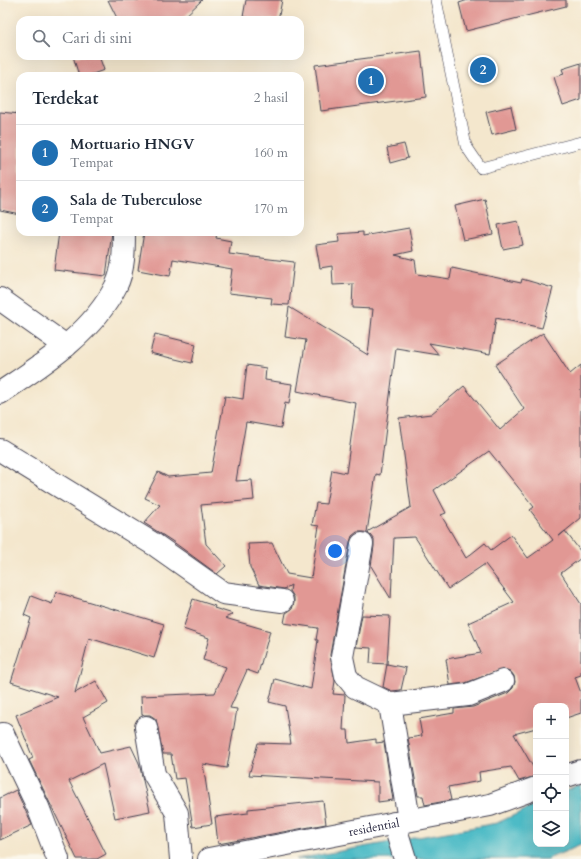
<!DOCTYPE html>
<html lang="id">
<meta charset="utf-8">
<style>
body{margin:0;font-family:Cardo,serif;background:#f2f2f3;color:#1f2937}
.controls{position:absolute;right:12px;bottom:12px;display:grid;overflow:hidden;border-radius:8px;box-shadow:0 4px 16px #0002}
.controls button{width:36px;height:36px;display:grid;place-items:center;padding:0;border:0;border-bottom:1px solid #e0e1e3;background:#fff;color:#1f2937;font:20px sans-serif}
.you{position:absolute;left:335px;top:551px;width:14px;height:14px;margin:-10px;border:3px solid #fff;border-radius:50%;background:#1a73e8;box-shadow:0 0 0 6px #1a73e833}
.badge{display:grid;place-items:center;width:26px;height:26px;border-radius:50%;background:#1f6fb2;color:#fff;font-size:13px;font-weight:700}
.pin{position:absolute;translate:-50% -50%;border:2px solid #fff;box-shadow:0 1px 4px #0006}
.list{margin:0;padding:0;list-style:none}
h2{display:flex;justify-content:space-between;align-items:center;height:52px;margin:0;padding:0 16px;font-size:17px}
h2 small{font-size:13px;font-weight:400;color:#747a83}
.list li{display:grid;grid-template-columns:26px 1fr auto;gap:12px;align-items:center;box-sizing:border-box;height:56px;padding:0 16px;border-top:1px solid #e0e1e3}
.list b{display:block;font-size:15px;white-space:nowrap}
.list p{margin:0;font-size:13px;white-space:nowrap;color:#747a83}
.list em{font-size:13px;font-style:normal;color:#747a83}
.icon{flex:none;width:22px;height:22px;fill:none;stroke:currentColor;stroke-width:2;stroke-linecap:round;stroke-linejoin:round}
.map{position:relative;flex:none;width:581px;height:859px;overflow:hidden}
.search{position:absolute;background:#fff;box-shadow:0 4px 16px #0002;left:16px;top:16px;width:288px;height:44px;display:flex;align-items:center;gap:10px;box-sizing:border-box;padding:0 14px;border-radius:12px;color:#747a83;font-size:15px}
.panel{position:absolute;background:#fff;box-shadow:0 4px 16px #0002;left:16px;top:72px;width:288px;height:164px;border-radius:12px}
.map>svg:first-child{display:block}
.water{fill:#4dbbc6;stroke:#386e80}
.building{fill:#e19894;fill-rule:evenodd}
.lines{fill:none;stroke-linecap:round;stroke-linejoin:round}
.lane-casing{stroke:#424051;stroke-width:12}
.street-casing{stroke:#424051;stroke-width:24}
.lane{stroke:#fff;stroke-width:11}
.street{stroke:#fff;stroke-width:22}
.labels{text-anchor:middle;dominant-baseline:central;stroke-width:3.5;stroke-linejoin:round;paint-order:stroke}
.street-label{font-size:12px;fill:#22223b;stroke:#fbf7ec}
</style>
<div class="map">
<svg width="581" height="859" viewBox="0 0 581 859">
<rect width="100%" height="100%" fill="#fbf7ec"/>
<filter id="ink" filterUnits="userSpaceOnUse"><feTurbulence type="fractalNoise" baseFrequency=".025" numOctaves="2"/><feDisplacementMap in="SourceGraphic" scale="8" xChannelSelector="R" yChannelSelector="G"/><feConvolveMatrix kernelMatrix="1 2 1 2 8 2 1 2 1" color-interpolation-filters="sRGB"/></filter>
<filter id="wash" filterUnits="userSpaceOnUse"><feTurbulence type="fractalNoise" baseFrequency=".012" numOctaves="4" result="noise"/><feDisplacementMap in="SourceGraphic" scale="16" xChannelSelector="R" yChannelSelector="G"/><feGaussianBlur stdDeviation="0.9" result="paint"/><feColorMatrix in="noise" values="0 0 0 0 0 0 0 0 0 0 0 0 0 0 0 0 0 1.4 0 .05"/><feComposite in="paint" operator="in"/></filter>
<g filter="url(#wash)">
<rect width="100%" height="100%" fill="#f4e7cd"/>
<path class="water" d="M581,785V845L547,859H296L497,823L536,805V844H566V791Z"/>
<g id="blocks">
<g class="building">
<path d="M108,0H202L181,20H118Z"/>
<path d="M246,0H282L278,20L243,17Z"/>
<path d="M468,0H566V6L466,31L459,3Z"/>
<path d="M421,51L426,97L321,111L315,65Z"/>
<path d="M73,56H99L104,70L87,76H79Z"/>
<path d="M581,63V100L563,106L554,77L564,74L562,69Z"/>
<path d="M511,106L516,129L492,135L486,112Z"/>
<path d="M0,112L20,114V214L0,210Z"/>
<path d="M404,144L408,158L390,163L387,148Z"/>
<path d="M485,199L493,234L463,240L455,206Z"/>
<path d="M518,221L523,245L503,249L498,225Z"/>
<path d="M409,228L413,251L395,255L415,260L417,274L450,279L452,268L521,283L522,279L553,288L542,328L496,318L490,354L429,343L439,355L396,348L380,475L376,474L367,532L411,507L399,418L431,414L464,386L500,430L524,409L495,365L543,333L570,374L581,365V518L558,537L565,531L581,552V558L561,573L581,604V675L575,677L581,693V713L566,718V706H536V728L514,734L536,772V776L519,781L511,767L479,772L480,781L448,787L451,800L425,805L423,796H418L408,738L422,736L419,719L454,713V709L473,707L508,693L513,688L515,682L514,676L510,671L504,669L465,683L450,685L446,659L481,653L468,623L514,602L485,564L448,589L415,537L394,538L391,599L371,566L374,546V539L370,534L364,532H357L352,536L350,542L330,655L335,681L333,694L345,695L343,730H348L349,743L376,739V743L384,742L393,800L378,802V782L249,775L258,743L291,744L285,706L269,702L275,679L311,689L318,640H316L318,628L284,623L286,613L292,609L294,603V597L290,591L291,585L284,589L259,585L250,567L248,544L272,543L287,574L311,578L319,526L312,525L316,503L326,504L332,470L346,473L356,403L297,391L306,340L285,337L289,307L368,355L373,309L352,308L353,284L333,285L332,266L320,268L316,245L339,242L338,234L363,232V236ZM489,451L534,507L530,510L553,540L528,558L511,535L491,550L485,543L466,558L441,515L446,513L434,490Z"/>
<path d="M59,232H112L106,276L54,270Z"/>
<path d="M144,232H217L216,238L231,241L229,254L294,262L289,305L271,304L272,298L229,293L232,269L173,259L170,276L138,270Z"/>
<path d="M155,334L196,344L192,363L150,353Z"/>
<path d="M247,365L266,368L265,380L292,384L289,404L285,403L281,428L246,422L236,481L252,480L254,500L201,505L206,544L226,566L217,574L172,541L144,523L160,505L145,498L158,472L168,477L211,473L225,396L243,399Z"/>
<path d="M56,592L164,624L154,658L89,638L75,693L96,681L108,703L83,717L100,753L131,746L139,763L150,811L115,818L103,764L69,781L106,854L97,859H77L29,760L33,758L16,715L58,697L11,682L31,618L24,615L31,596L52,604Z"/>
<path d="M193,599L215,606L214,608L233,614L225,618L270,631L258,674L247,670L230,708L237,709L227,768L203,764L212,824L193,827L185,778L175,779L171,754H163L156,719L150,715H142L141,696L215,693L226,667L203,660L209,638L183,629Z"/>
<path d="M362,615L390,616L387,664L370,663L371,648L356,647Z"/>
<path d="M387,664L406,668L401,690L392,691L383,687Z"/>
<path d="M16,790L32,825L0,840V798Z"/>
<path d="M323,801L326,824L218,844L215,817L248,813V809Z"/>
</g>
</g>
</g>
<g filter="url(#ink)">
<use href="#blocks" fill-opacity="0" stroke="#424051" stroke-width="1"/>
<g class="lines">
<defs>
<path id="lane" d="M436,0L466,146L481,168L581,142"/>
<g id="street">
<path d="M0,299L66,346"/>
<path d="M0,393C43,364 92,334 116,286C124,270 124,249 124,232"/>
<path d="M0,450L155,545L223,593L282,601"/>
<path d="M362,544L342,657L346,676L355,687L390,704L468,695L503,681"/>
<path d="M390,704L409,820"/>
<path d="M146,727L154,774L177,813L181,859"/>
<path d="M3,734L38,807L58,859"/>
<path d="M566,776L581,771"/>
<path d="M394,823L405,859"/>
<path id="s1" d="M209,859L490,805L536,788"/>
</g>
</defs>
<use href="#lane" class="lane-casing"/>
<use href="#street" class="street-casing"/>
<use href="#lane" class="lane"/>
<use href="#street" class="street"/>
</g>
</g>
<g class="labels">
<g class="street-label">
<text stroke="none"><textPath href="#s1" startOffset="168">residential</textPath></text>
</g>
</g>
</svg>
<div class="controls">
<button>+</button>
<button>−</button>
<button><svg class="icon" aria-label="locate" viewBox="0 0 24 24"><circle cx="12" cy="12" r="6"/><path d="M12 2v4M12 18v4M2 12h4M18 12h4"/></svg></button>
<button><svg class="icon" aria-label="layers" viewBox="0 0 24 24"><path d="M12 4l9 5-9 5-9-5zM3 14l9 5 9-5"/></svg></button>
</div>
<div class="you"></div>
<div class="pin badge" style="left:371px;top:81px">1</div>
<div class="pin badge" style="left:483px;top:70px">2</div>
<div class="search"><svg class="icon" aria-label="search" viewBox="0 0 24 24"><circle cx="10" cy="10" r="6"/><path d="M15 15l6 6"/></svg>Cari di sini</div>
<section class="panel">
<h2>Terdekat<small>2 hasil</small></h2>
<ul class="list">
<li><span class="badge">1</span><div><b>Mortuario HNGV</b><p>Tempat</p></div><em>160 m</em></li>
<li><span class="badge">2</span><div><b>Sala de Tuberculose</b><p>Tempat</p></div><em>170 m</em></li>
</ul>
</section>
</div>
